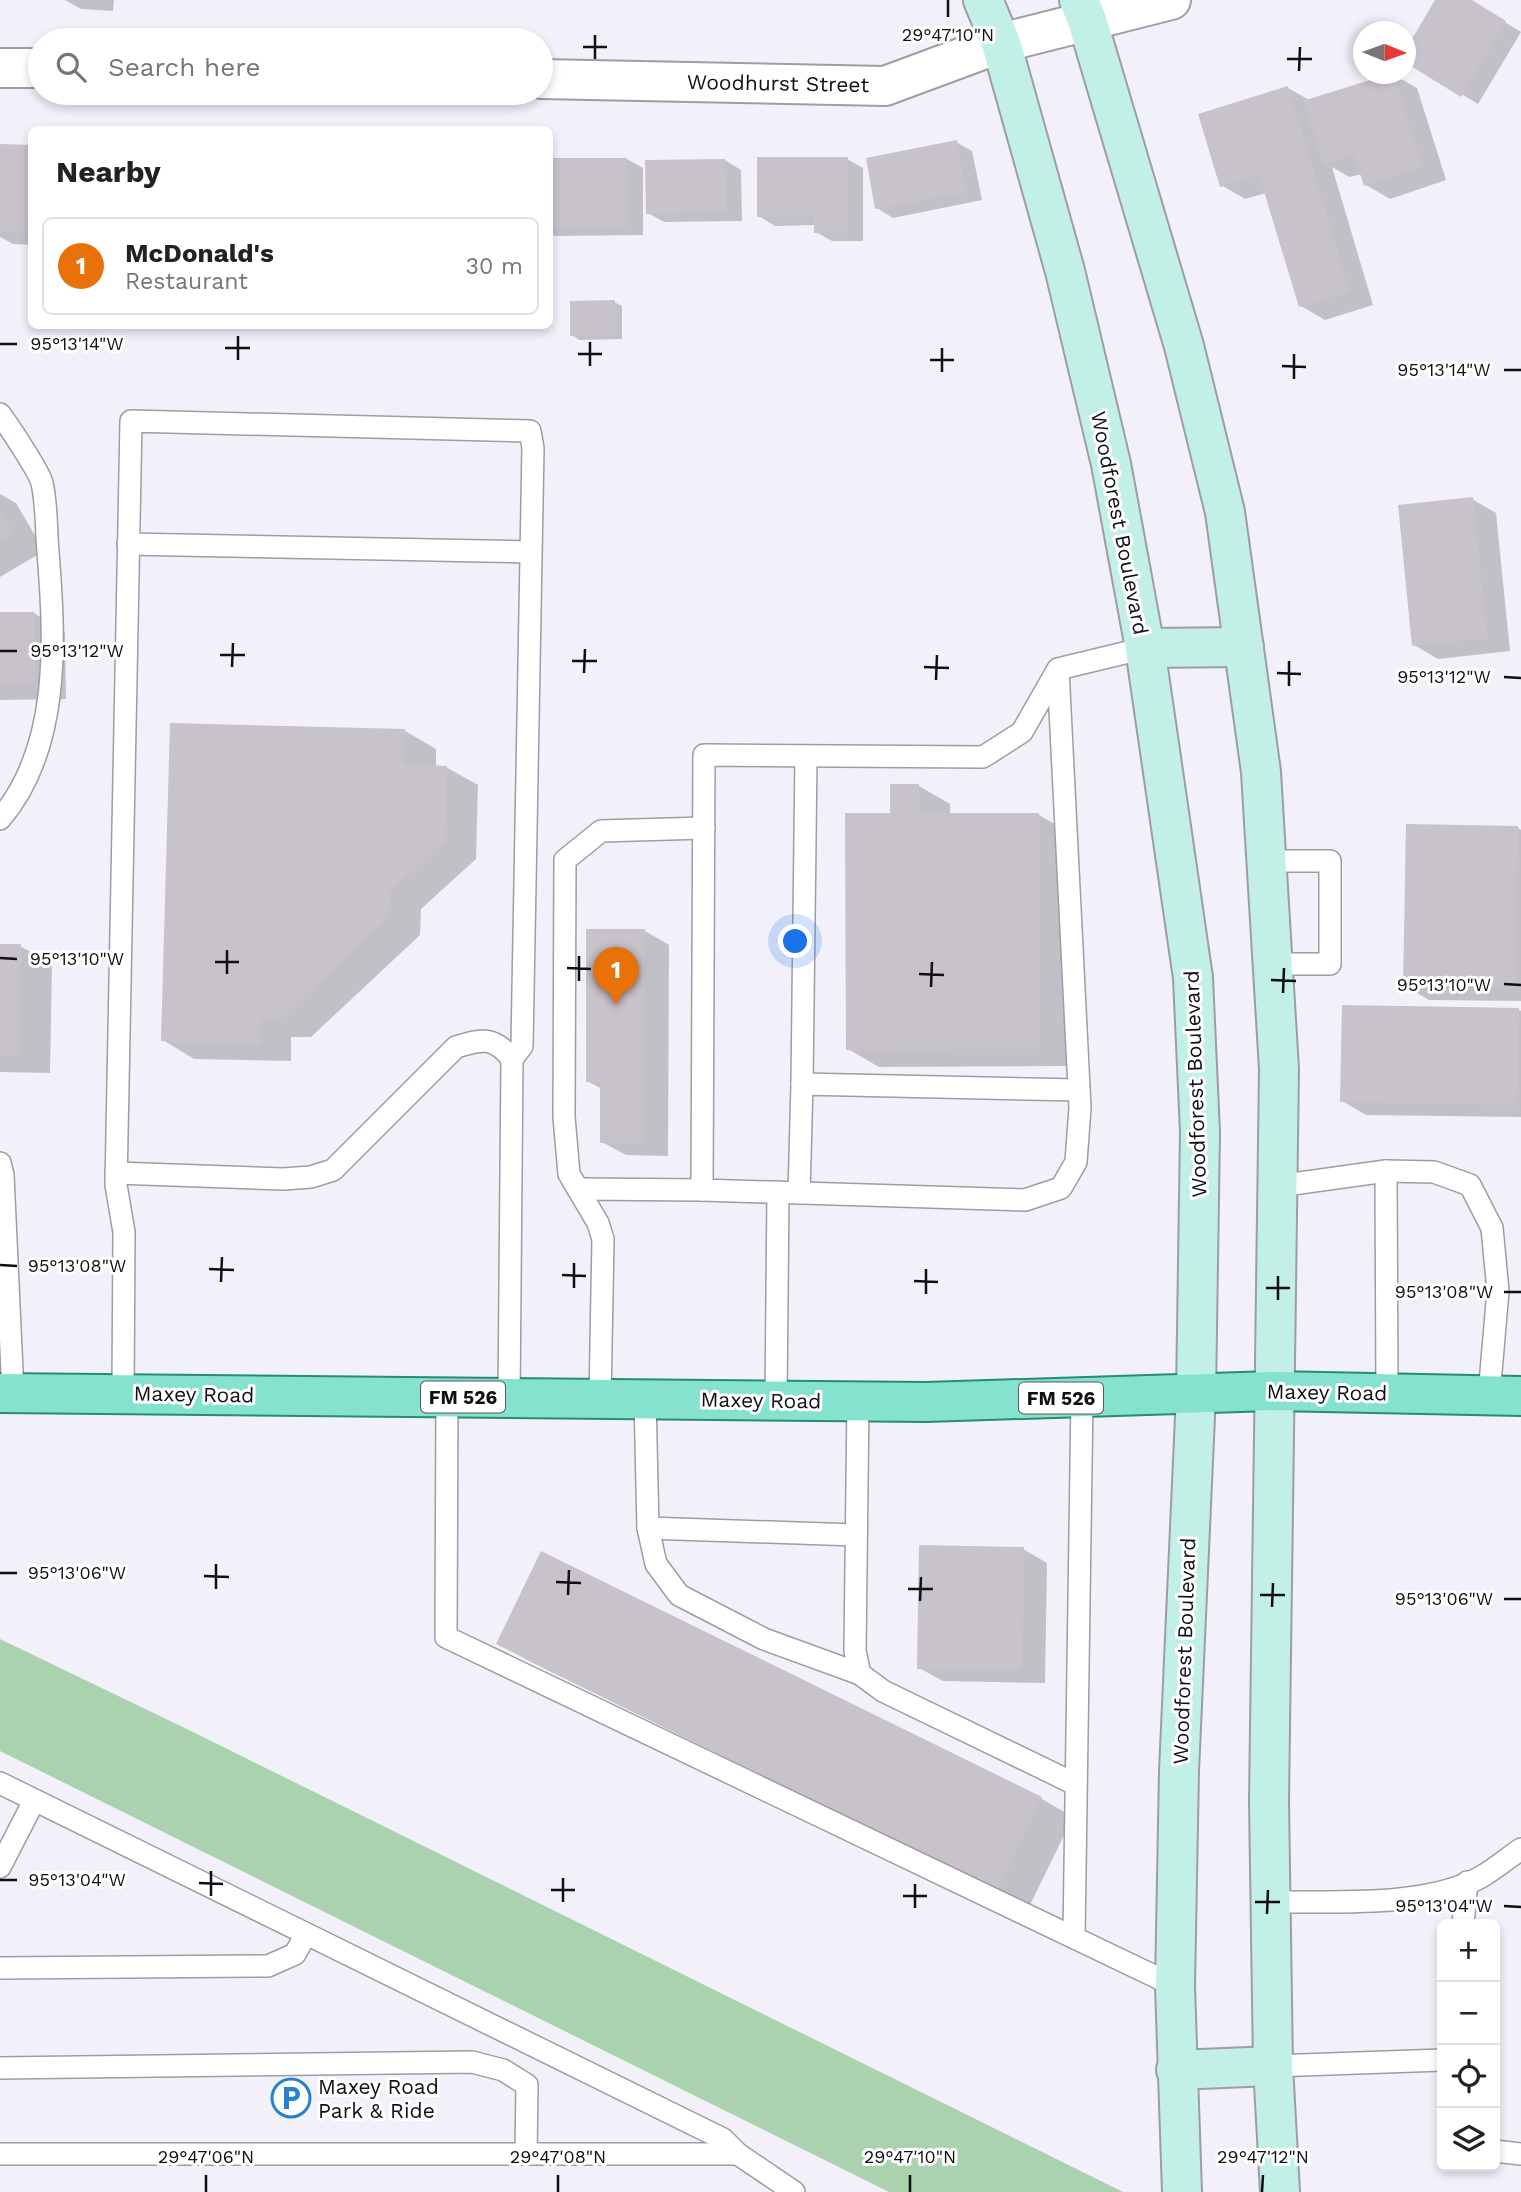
<!DOCTYPE html>
<meta charset="utf-8">
<style>
body{margin:0;font-family:"Work Sans",sans-serif;background:#f6f6f6;color:#222}
.controls{position:absolute;right:21px;bottom:21px;display:grid;overflow:hidden;border-radius:10px;box-shadow:0 4px 10px #0003}
.controls button{width:63px;height:63px;display:grid;place-items:center;padding:0;border:0;border-bottom:2px solid #e0e0e0;background:#fff;color:#222;font:35px sans-serif}
.compass{position:absolute;left:1353px;top:21px;width:63px;height:63px;border-radius:50%;background:#fff;box-shadow:0 4px 10px #0003;rotate:91deg}
.you{position:absolute;left:796px;top:942px;width:24px;height:24px;margin:-18px;border:5px solid #fff;border-radius:50%;background:#1a73e8;box-shadow:0 0 0 10px #1a73e833}
.badge{display:grid;place-items:center;width:46px;height:46px;border-radius:50%;background:#0f766e;color:#fff;font-size:23px;font-weight:700}
.pin{position:absolute;translate:-50% -58px;filter:drop-shadow(0 2px 4px #0008)}
.pin::after{content:'';position:absolute;top:37px;width:24px;height:21px;background:inherit;clip-path:polygon(0 0,100% 0,50% 100%)}
.list{margin:0;padding:0;list-style:none}
h2{display:flex;justify-content:space-between;align-items:center;height:91px;margin:0;padding:0 28px;font-size:30px}
h2 small{font-size:23px;font-weight:400;color:#767676}
.list li{display:grid;grid-template-columns:46px 1fr auto;gap:21px;align-items:center;box-sizing:border-box;height:98px;margin:0 14px 14px;padding:0 14px;border:2px solid #e0e0e0;border-radius:10px}
.list b{display:block;font-size:26px;white-space:nowrap}
.list p{margin:0;font-size:23px;white-space:nowrap;color:#767676}
.list em{font-size:23px;font-style:normal;color:#767676}
.icon{flex:none;width:38px;height:38px;fill:none;stroke:currentColor;stroke-width:2;stroke-linecap:round;stroke-linejoin:round}
.map{position:relative;flex:none;width:1521px;height:2192px;overflow:hidden}
.search{position:absolute;background:#fff;box-shadow:0 4px 10px #0003;left:28px;top:28px;width:525px;height:77px;display:flex;align-items:center;gap:18px;box-sizing:border-box;padding:0 24px;border-radius:38px;color:#767676;font-size:26px}
.panel{position:absolute;background:#fff;box-shadow:0 4px 10px #0003;left:28px;top:126px;width:525px;height:203px;border-radius:10px}
.map>svg:first-child{display:block}
.green{fill:#aad2af}
.shadow{fill:#0003}
.building{fill:#c8c2cb}
.lines{fill:none;stroke-linecap:round;stroke-linejoin:round}
.lane-casing{stroke:#9e9ca4;stroke-width:24}
.street-casing{stroke:#9e9ca4;stroke-width:42}
.secondary-casing{stroke:#9e9ca4;stroke-width:42}
.primary-casing{stroke:#278b77;stroke-width:42}
.lane{stroke:#fff;stroke-width:21}
.street{stroke:#fff;stroke-width:38}
.secondary{stroke:#c2f0e7;stroke-width:38}
.primary{stroke:#85e2ce;stroke-width:38}
.ticks{fill:none;stroke:#100f12;stroke-width:2.5}
.labels{text-anchor:middle;dominant-baseline:central;stroke-width:6;stroke-linejoin:round;paint-order:stroke}
.shield{fill:#fff;stroke:#585759;stroke-width:2}
.shield-label{font-size:19px;font-weight:bold;fill:#100f12}
.street-label{font-size:21px;fill:#100f12;stroke:#fff}
.poi-label{font-size:21px;fill:#100f12;stroke:#fff;text-anchor:start}
.ticks-label{font-size:18px;text-anchor:middle;fill:#100f12;stroke:#fff;stroke-width:6;stroke-linejoin:round;paint-order:stroke}
</style>
<div class="map">
<svg width="1521" height="2192" viewBox="0 0 1521 2192">
<rect width="100%" height="100%" fill="#f2f0f9"/>
<path class="green" d="M0,1639L193,1732L1123,2192H889L0,1751Z"/>
<g class="shadow">
<path d="M65,0H114L113,11L81,9Z"/>
<path d="M1437,0H1469L1521,32L1478,104L1406,61V52Z"/>
<path d="M1392,74L1417,88L1446,180L1390,199L1366,185L1362,174L1349,177L1332,167L1373,305L1325,320L1301,306L1266,193L1245,199L1221,185L1288,88L1311,101Z"/>
<path d="M956,142L972,151L982,200L893,218L877,208Z"/>
<path d="M0,146L32,147V245L13,244L0,237Z"/>
<path d="M627,159L643,168V235L555,236L550,233V160Z"/>
<path d="M847,159L863,168V241H832L816,232V225L775,226L759,216Z"/>
<path d="M725,160L741,170L742,221L664,222L648,213Z"/>
<path d="M614,302L622,306V339L579,340L572,335Z"/>
<path d="M0,494L16,503L44,551L0,577Z"/>
<path d="M1472,499L1496,513L1510,651L1438,659L1414,645Z"/>
<path d="M34,613L65,632L66,699L0,700V614Z"/>
<path d="M405,731L436,749V767H446L478,785L476,859L421,909L420,935L311,1037H291V1061L194,1059L163,1040Z"/>
<path d="M919,786L950,804V815H1039L1070,833L1071,1066L879,1067L848,1049L891,814Z"/>
<path d="M1517,827L1521,830V1001L1429,1000L1405,986Z"/>
<path d="M645,931L669,945L668,1156L626,1155L602,1142V1089L587,1081Z"/>
<path d="M0,945L20,946L52,964L50,1073L0,1072Z"/>
<path d="M1519,1010L1521,1011V1117L1366,1115L1342,1101Z"/>
<path d="M1023,1549L1047,1563L1045,1683L943,1681L919,1668Z"/>
<path d="M542,1553L1042,1799L1073,1817L1029,1907L529,1661L498,1643Z"/>
</g>
<g class="building">
<path d="M1435,0H1472L1506,21L1461,97L1406,63V49Z"/>
<path d="M1389,74H1393L1423,167L1364,186L1354,155L1324,165L1303,101Z"/>
<path d="M1288,86L1350,292L1299,307L1259,175L1220,187L1198,114Z"/>
<path d="M957,140L966,192L875,209L866,158Z"/>
<path d="M0,144L32,145V233L0,232Z"/>
<path d="M757,157H848V233H814V217H757Z"/>
<path d="M550,158H627L628,227L550,228Z"/>
<path d="M725,159L726,212L646,214L645,160Z"/>
<path d="M615,300V336H570V301Z"/>
<path d="M1473,497L1487,638L1412,646L1398,505Z"/>
<path d="M0,509L14,532L0,540Z"/>
<path d="M0,612H34L35,682L0,683Z"/>
<path d="M170,723L405,729L404,764L447,766L445,841L390,891L389,917L279,1020L260,1019V1044L161,1041Z"/>
<path d="M890,784H919V813H1039L1040,1049L846,1050L845,813H890Z"/>
<path d="M1406,824L1518,826L1515,989L1403,987Z"/>
<path d="M586,929H645L644,1143H600V1082H586Z"/>
<path d="M0,944H21L19,1056H0Z"/>
<path d="M1342,1005L1519,1008L1517,1105L1340,1102Z"/>
<path d="M919,1545L1024,1547L1022,1670L917,1669Z"/>
<path d="M541,1551L1042,1797L997,1891L496,1644Z"/>
</g>
<g class="lines">
<defs>
<g id="lane">
<path d="M0,414C8,425 39,471 42,483C47,504 46,530 48,552C55,640 61,748 0,819"/>
<path d="M128,544L530,552"/>
<path d="M1058,669L1080,1108L1076,1162L1061,1188L1025,1200L702,1190L704,755L983,757L1022,732L1058,669L1145,648"/>
<path d="M1267,861H1330V964H1273"/>
<path d="M802,1084L806,756"/>
<path d="M0,1163L3,1175L13,1393"/>
<path d="M1386,1171L1387,1393"/>
<path d="M116,1173L283,1179L311,1177L333,1170L456,1047C482,1039 494,1036 512,1059"/>
<path d="M1278,1186L1386,1171L1434,1172L1470,1185L1492,1228L1498,1291L1489,1395"/>
<path d="M578,1189L702,1190"/>
<path d="M799,1193L802,1084L1079,1090"/>
<path d="M123,1394L124,1232L116,1185L131,421L530,431L533,448L522,1046L512,1059L509,1398"/>
<path d="M447,1397L446,1637L1175,1986"/>
<path d="M600,1399L603,1239L598,1223L569,1174L564,1117L565,860L601,831L704,828"/>
<path d="M645,1399L648,1528L656,1564L679,1595L764,1639L860,1674"/>
<path d="M776,1400L778,1192"/>
<path d="M858,1401L855,1651L860,1674L883,1691L1075,1784"/>
<path d="M648,1528L856,1535"/>
<path d="M0,1783L723,2139L738,2154L794,2192"/>
<path d="M0,1867L34,1801"/>
<path d="M1271,1902C1334,1901 1425,1908 1481,1877C1495,1869 1508,1858 1521,1849"/>
<path d="M1463,1924L1467,1882"/>
<path d="M1074,1937L1082,1398"/>
<path d="M0,1968L268,1966L295,1954L306,1934"/>
<path d="M1273,2066L1442,2060"/>
<path d="M0,2068L472,2062L503,2070L527,2085L526,2154"/>
<path d="M1495,2151L1521,2154"/>
<path d="M0,2154H738"/>
</g>
<g id="street">
<path d="M0,68H40"/>
<path d="M541,79L885,86L1001,43L1171,0"/>
</g>
<g id="secondary">
<path d="M983,0L1001,43L1065,271L1111,464L1145,648L1193,978L1200,1132L1196,1395L1179,1771L1175,1986L1182,2192"/>
<path d="M1079,0L1087,20L1184,346L1225,512L1261,772L1279,1069L1269,1801L1273,2066L1280,2192"/>
<path d="M1145,648L1244,647"/>
<path d="M1176,2070L1273,2066"/>
</g>
<path id="primary" d="M0,1393L926,1402L1274,1391L1521,1396"/>
</defs>
<use href="#lane" class="lane-casing"/>
<use href="#street" class="street-casing"/>
<use href="#secondary" class="secondary-casing"/>
<use href="#primary" class="primary-casing"/>
<use href="#lane" class="lane"/>
<use href="#street" class="street"/>
<use href="#secondary" class="secondary"/>
<use href="#primary" class="primary"/>
</g>
<path class="ticks" d="M948,17V0M583,47H607M595,59V35M1287,59H1312M1299,71L1300,47M0,344H17M225,348H250M578,354H602M238,360V336M930,360H954M590,366V342M1282,366L1306,367M1504,370H1521M942,372V348M1294,379V354M0,651H17M220,655H245M572,661H597M232,667L233,643M924,667L949,668M584,673L585,649M1277,673L1301,674M1504,677L1521,678M936,680L937,655M1289,686V661M0,958L17,959M215,962H239M567,968L591,969M227,974V950M919,974L944,975M1271,980L1296,981M579,981V956M1504,984L1521,985M931,987L932,962M1283,993L1284,968M0,1265L17,1266M209,1269L234,1270M562,1275L586,1276M914,1281L938,1282M221,1282L222,1257M574,1288V1263M1266,1288H1290M1504,1292H1521M926,1294V1269M1278,1300V1276M0,1573H17M204,1576L229,1577M556,1582L581,1583M216,1589V1564M908,1589H933M568,1595L569,1570M1260,1595H1285M1504,1599H1521M920,1601L921,1577M1272,1607L1273,1583M0,1880H17M199,1883L223,1884M551,1890H575M211,1896V1871M903,1896H927M563,1902V1878M1255,1902H1280M1504,1906L1521,1907M915,1908V1884M1267,1914L1268,1890M206,2192V2175M558,2192V2175M910,2192V2175M1262,2192L1263,2175"/>
<defs>
<symbol id="parking-ring" viewBox="-11 -11 22 22"><circle r="9.5" fill="#fff" stroke="#2482cf" stroke-width="1.5"/><path d="M-3.5-5.5H1a3.5 3.5 0 0 1 0 7H-1V5.5H-3.5ZM-1-3.4V-.6H.8a1.4 1.4 0 0 0 0-2.8Z" fill="#2482cf"/></symbol>
</defs>
<g fill-rule="evenodd">
<use href="#parking-ring" x="269" y="2076" width="44" height="44"/>
</g>
<g class="labels">
<g class="shield">
<rect x="421" y="1381.5" width="84" height="31" rx="5"/>
<rect x="1019" y="1382.5" width="84" height="31" rx="5"/>
</g>
<g class="shield-label">
<text x="463" y="1397">FM 526</text>
<text x="1061" y="1398">FM 526</text>
</g>
<g class="street-label">
<text transform="translate(778 83) rotate(1)">Woodhurst Street</text>
<text transform="translate(1120 523) rotate(79)">Woodforest Boulevard</text>
<text transform="translate(1195 1084) rotate(-92)">Woodforest Boulevard</text>
<text transform="translate(1327 1392) rotate(1)">Maxey Road</text>
<text transform="translate(194 1394) rotate(1)">Maxey Road</text>
<text transform="translate(761 1400) rotate(1)">Maxey Road</text>
<text transform="translate(1184 1651) rotate(-88)">Woodforest Boulevard</text>
</g>
<g class="poi-label">
<text x="318" y="2086">Maxey Road<tspan x="318" dy="24">Park &amp; Ride</tspan></text>
</g>
</g>
<g class="ticks-label">
<text x="948" y="41">29°47'10"N</text>
<text x="77" y="350">95°13'14"W</text>
<text x="1444" y="376">95°13'14"W</text>
<text x="77" y="657">95°13'12"W</text>
<text x="1444" y="683">95°13'12"W</text>
<text x="77" y="965">95°13'10"W</text>
<text x="1444" y="991">95°13'10"W</text>
<text x="77" y="1272">95°13'08"W</text>
<text x="1444" y="1298">95°13'08"W</text>
<text x="77" y="1579">95°13'06"W</text>
<text x="1444" y="1605">95°13'06"W</text>
<text x="77" y="1886">95°13'04"W</text>
<text x="1444" y="1912">95°13'04"W</text>
<text x="206" y="2163">29°47'06"N</text>
<text x="558" y="2163">29°47'08"N</text>
<text x="910" y="2163">29°47'10"N</text>
<text x="1263" y="2163">29°47'12"N</text>
</g>
</svg>
<div class="controls">
<button>+</button>
<button>−</button>
<button><svg class="icon" aria-label="locate" viewBox="0 0 24 24"><circle cx="12" cy="12" r="6"/><path d="M12 2v4M12 18v4M2 12h4M18 12h4"/></svg></button>
<button><svg class="icon" aria-label="layers" viewBox="0 0 24 24"><path d="M12 4l9 5-9 5-9-5zM3 14l9 5 9-5"/></svg></button>
</div>
<svg class="compass" viewBox="-18 -18 36 36"><path d="M0-13l5 13h-10z" fill="#e53935"/><path d="M0 13l5-13h-10z" fill="#767676"/></svg>
<div class="you"></div>
<div class="pin badge" style="left:616px;top:1005px;background:#e8710a">1</div>
<div class="search"><svg class="icon" aria-label="search" viewBox="0 0 24 24"><circle cx="10" cy="10" r="6"/><path d="M15 15l6 6"/></svg>Search here</div>
<section class="panel">
<h2>Nearby<small></small></h2>
<ul class="list">
<li><span class="badge" style="background:#e8710a">1</span><div><b>McDonald's</b><p>Restaurant</p></div><em>30 m</em></li>
</ul>
</section>
</div>
